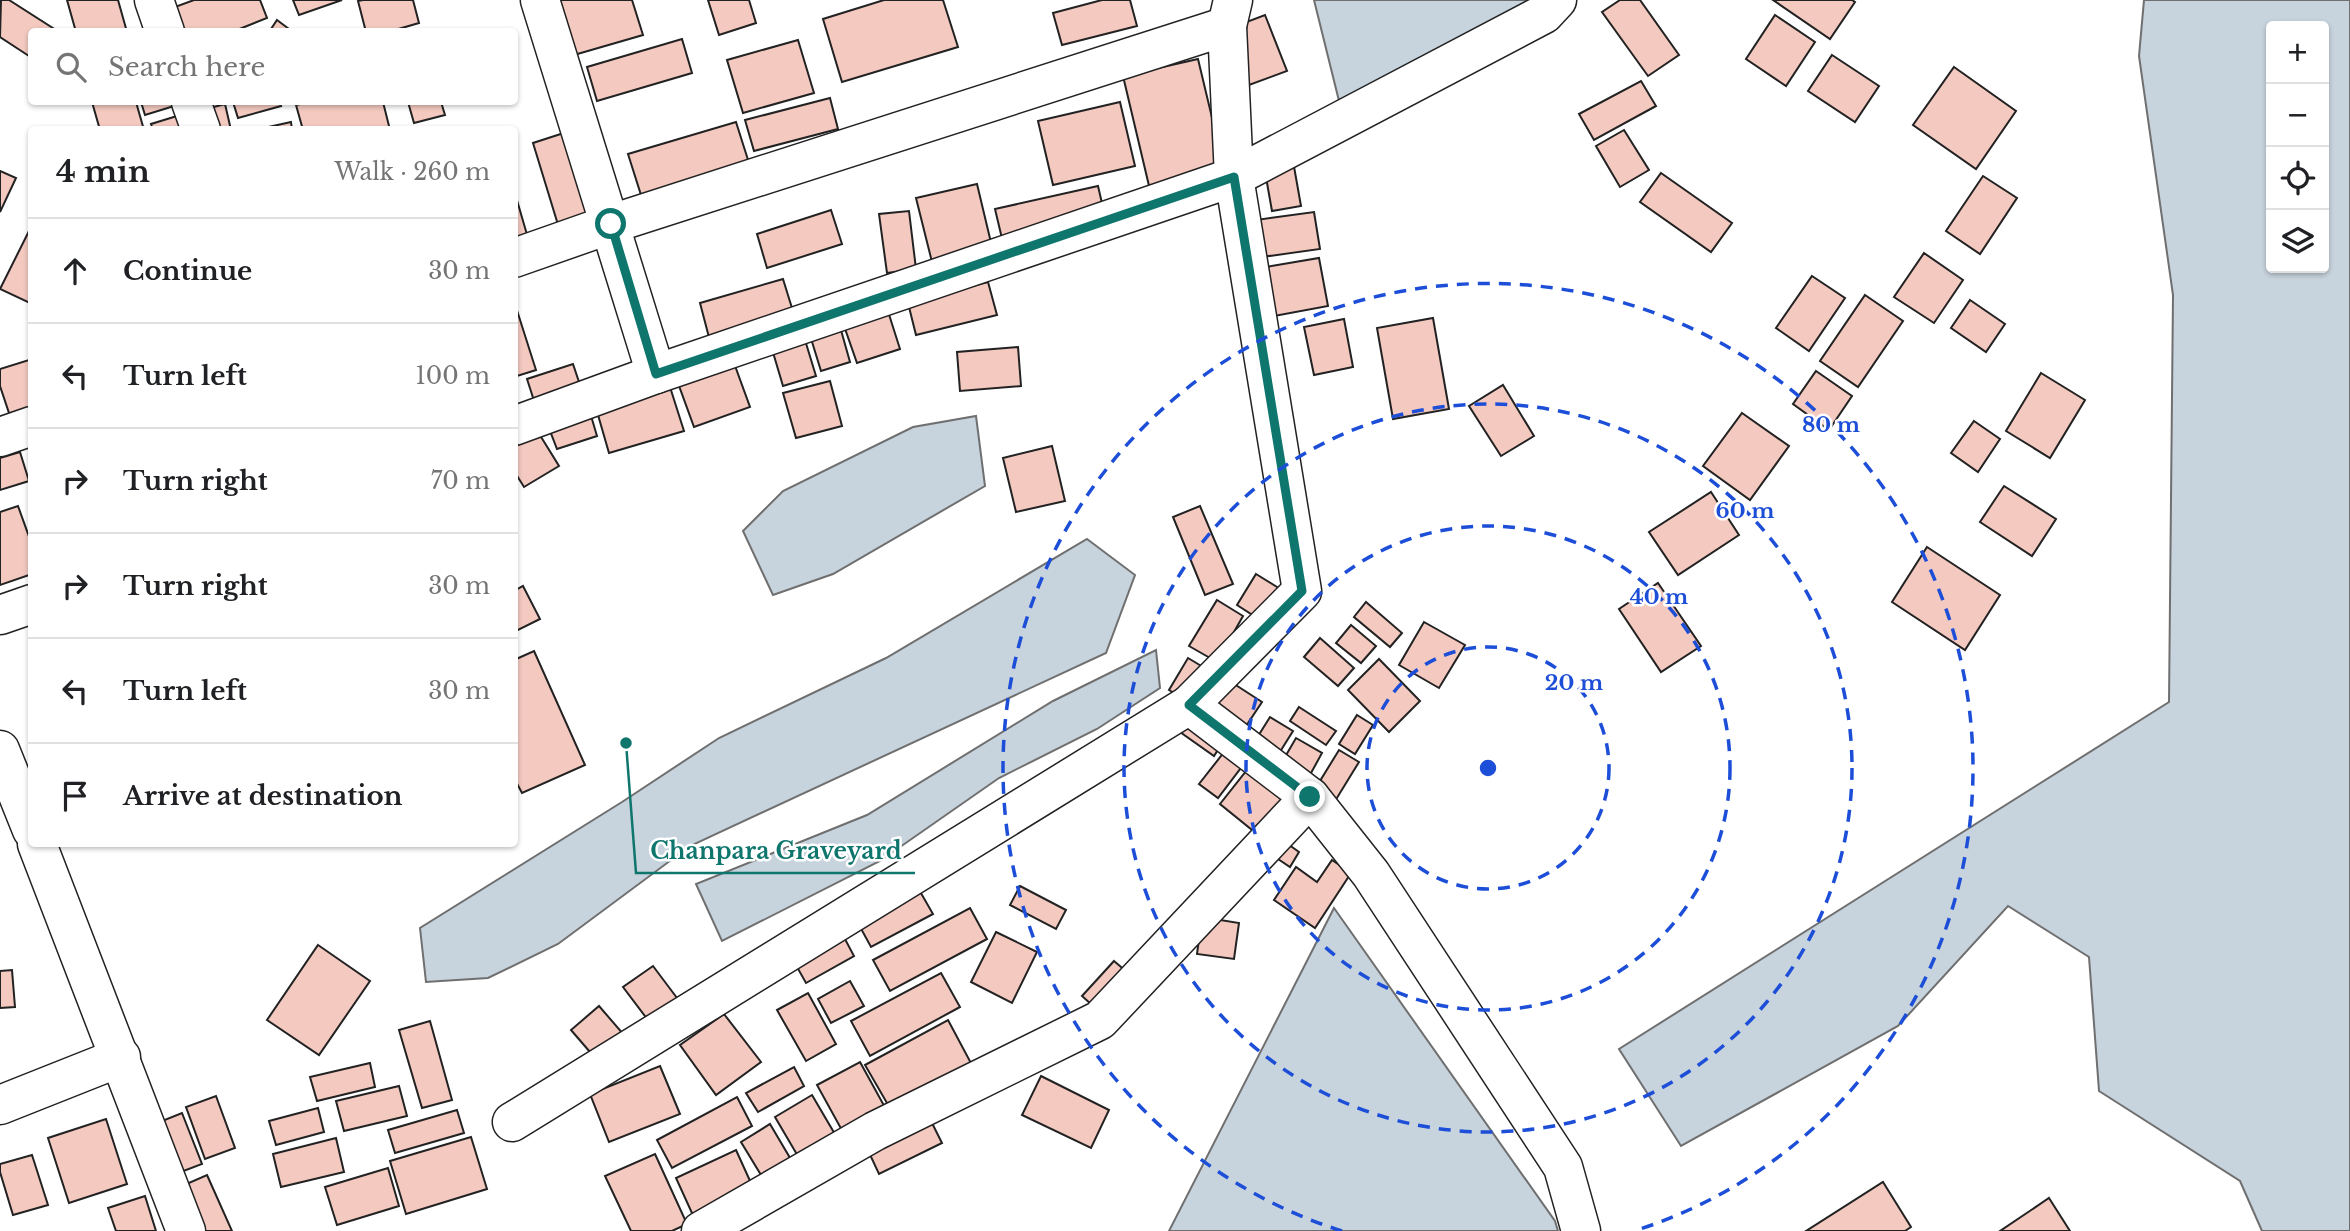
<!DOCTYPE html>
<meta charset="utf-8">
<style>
body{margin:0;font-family:"Libre Baskerville",serif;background:#f6f6f6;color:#202124}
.controls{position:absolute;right:21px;top:21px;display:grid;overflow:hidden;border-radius:7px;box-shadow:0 2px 5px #0004}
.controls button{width:63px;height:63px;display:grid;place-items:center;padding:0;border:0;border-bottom:2px solid #e0e0e0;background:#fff;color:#202124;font:35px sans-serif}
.stop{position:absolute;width:21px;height:21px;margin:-16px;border:5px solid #0f766e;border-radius:50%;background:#fff}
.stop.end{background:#0f766e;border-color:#fff;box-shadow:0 2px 7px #0008}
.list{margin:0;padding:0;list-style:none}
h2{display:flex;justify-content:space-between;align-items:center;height:91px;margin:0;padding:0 28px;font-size:30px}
h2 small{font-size:23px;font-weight:400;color:#757577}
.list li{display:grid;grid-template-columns:46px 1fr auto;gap:21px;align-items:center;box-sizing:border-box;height:105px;padding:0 28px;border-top:2px solid #e0e0e0}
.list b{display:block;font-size:26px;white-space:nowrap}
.list em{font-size:23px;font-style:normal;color:#757577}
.icon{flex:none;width:38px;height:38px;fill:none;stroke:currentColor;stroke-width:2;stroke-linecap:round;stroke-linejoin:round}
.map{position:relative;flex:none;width:2350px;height:1231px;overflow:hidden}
.search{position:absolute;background:#fff;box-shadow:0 2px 5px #0004;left:28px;top:28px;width:490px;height:77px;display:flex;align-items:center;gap:18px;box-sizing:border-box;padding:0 24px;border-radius:7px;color:#757577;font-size:26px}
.panel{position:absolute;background:#fff;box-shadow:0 2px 5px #0004;left:28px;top:126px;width:490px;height:721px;border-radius:7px}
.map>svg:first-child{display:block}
.water{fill:#c7d3dd;stroke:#6f6f6f;stroke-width:2;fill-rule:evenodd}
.building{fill:#f3c9c0;stroke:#222;stroke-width:2}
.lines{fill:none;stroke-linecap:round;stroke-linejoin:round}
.minor-casing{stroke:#222;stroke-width:41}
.minor{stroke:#fff;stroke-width:38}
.route{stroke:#0f766e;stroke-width:9}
.ring{fill:none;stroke:#1d4ed8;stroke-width:3.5;stroke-dasharray:12 9}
.centre{fill:#1d4ed8;stroke:#fff;stroke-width:3.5}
.ring-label{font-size:21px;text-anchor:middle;font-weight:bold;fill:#1d4ed8;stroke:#fff;stroke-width:5;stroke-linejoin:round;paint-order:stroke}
.leader{fill:none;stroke:#0f766e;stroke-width:2.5}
.callout-dot{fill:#0f766e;stroke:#fff;stroke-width:2.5}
.callout-label{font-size:23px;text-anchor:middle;font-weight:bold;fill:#0f766e;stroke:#fff;stroke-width:5;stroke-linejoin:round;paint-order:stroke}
</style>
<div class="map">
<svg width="2350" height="1231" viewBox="0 0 2350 1231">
<rect width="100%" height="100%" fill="#fff"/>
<g class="water">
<path d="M1314,0H1528L1469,49L1341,109Z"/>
<path d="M2144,0H2350V1231H2262L2240,1181L2099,1091L2089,957L2008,906L1898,1026L1681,1146L1619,1049L2169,702L2173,295L2139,56ZM2271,26H2324V268H2271Z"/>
<path d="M976,416L985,486L833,574L773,595L743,531L783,491L913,427Z"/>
<path d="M1087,539L1135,575L1106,653L690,846L558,944L488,978L426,982L420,928L622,802L719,738L886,658Z"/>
<path d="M1156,650L1160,688L1097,729L999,778L880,861L722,941L696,884L867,815L1053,701Z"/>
<path d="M1334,908L1555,1221L1558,1231H1169Z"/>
</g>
<g class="building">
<path d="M1,0H9L59,32H32V58L0,37Z"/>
<path d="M67,0H118L127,32H76Z"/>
<path d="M194,0H260L267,18L232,32H172L164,11Z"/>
<path d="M293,0H342L299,15Z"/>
<path d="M363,0H413L419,23L388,32H366L358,1Z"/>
<path d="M557,0H632L643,35L574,55Z"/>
<path d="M708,0H749L756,23L719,35Z"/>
<path d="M884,0H943L958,47L842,82L823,19Z"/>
<path d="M1102,0H1130L1137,26L1062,45L1053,13Z"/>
<path d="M1620,0H1640L1679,55L1648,76L1602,12Z"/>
<path d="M1773,0H1852L1855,2L1830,39Z"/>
<path d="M1265,15L1287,71L1249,85L1228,29Z"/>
<path d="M1775,15L1815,42L1786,86L1746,59Z"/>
<path d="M277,20L293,32H269Z"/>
<path d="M682,39L692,73L597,101L587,67Z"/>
<path d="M798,40L814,93L743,113L727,60Z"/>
<path d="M1832,55L1879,86L1855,122L1808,91Z"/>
<path d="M1198,59L1225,172L1150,190L1123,76Z"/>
<path d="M1954,67L2016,111L1976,169L1913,125Z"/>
<path d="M1641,81L1656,106L1594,140L1579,114Z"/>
<path d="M830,98L838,129L754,151L745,120Z"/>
<path d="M92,102H136L144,130H100Z"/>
<path d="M141,102H187L145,115Z"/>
<path d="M233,102H279L281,106L238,118Z"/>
<path d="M309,102H383L390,130H303L296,105Z"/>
<path d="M408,102H441L445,115L414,123Z"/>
<path d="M1120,102L1135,166L1053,185L1038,121Z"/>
<path d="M225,104L231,130H212L206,109Z"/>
<path d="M203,108L209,130H153L151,124Z"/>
<path d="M291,122L292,130H255Z"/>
<path d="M736,122L749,163L641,195L628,154Z"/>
<path d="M576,129L602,215L559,228L533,143Z"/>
<path d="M1624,130L1649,170L1620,187L1596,146Z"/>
<path d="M1293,161L1301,206L1272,211L1264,166Z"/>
<path d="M0,171L16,178L0,212Z"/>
<path d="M1661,173L1732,223L1711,252L1640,202Z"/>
<path d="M1983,176L2017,198L1980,254L1946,231Z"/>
<path d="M977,184L993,251L933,266L916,198Z"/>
<path d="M1098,186L1107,225L1004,247L995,209Z"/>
<path d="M514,190L528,238L514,242Z"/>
<path d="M831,210L842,244L767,268L757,234Z"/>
<path d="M909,211L916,269L887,273L879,214Z"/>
<path d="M1314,212L1320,249L1262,257L1256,220Z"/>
<path d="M32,225V304L0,289Z"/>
<path d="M1924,253L1963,280L1934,323L1894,297Z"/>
<path d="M1319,258L1328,306L1269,317L1260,268Z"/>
<path d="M1812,276L1845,298L1809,351L1776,328Z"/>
<path d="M783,279L796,321L711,345L700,303Z"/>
<path d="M988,282L997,315L916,335L908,303Z"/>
<path d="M1865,295L1903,321L1858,387L1820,361Z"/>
<path d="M1970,300L2005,324L1986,352L1951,328Z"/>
<path d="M514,301L536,370L514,377Z"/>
<path d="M886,305L900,349L857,363L842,320Z"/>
<path d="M1433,318L1449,409L1393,419L1377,328Z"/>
<path d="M1344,319L1353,367L1314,375L1304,327Z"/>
<path d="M839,323L850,362L821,371L809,332Z"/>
<path d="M805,340L816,376L783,386L772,349Z"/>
<path d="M1018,347L1021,386L960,391L957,352Z"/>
<path d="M32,359V412L11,419L0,386V369Z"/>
<path d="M734,363L750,407L694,427L678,383Z"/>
<path d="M573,364L583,394L537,410L527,379Z"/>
<path d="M1816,371L1852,396L1829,430L1793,404Z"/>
<path d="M2041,373L2085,400L2050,458L2006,431Z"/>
<path d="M830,381L842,426L796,438L783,393Z"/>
<path d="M1503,385L1534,436L1501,456L1469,406Z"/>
<path d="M670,387L684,431L609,453L596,408Z"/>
<path d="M589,409L597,436L557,449L547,423Z"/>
<path d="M1742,413L1789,446L1750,500L1703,466Z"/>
<path d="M1974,421L2000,439L1978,472L1951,453Z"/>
<path d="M538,432L559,466L524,487L514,471V447Z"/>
<path d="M1052,446L1065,501L1016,512L1003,458Z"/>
<path d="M20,452L29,481L0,490V458Z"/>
<path d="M2004,486L2056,519L2032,556L1980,522Z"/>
<path d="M1711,492L1739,535L1678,575L1649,532Z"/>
<path d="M18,506L32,545V574L0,585V512Z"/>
<path d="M1200,506L1233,584L1205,595L1173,517Z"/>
<path d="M1927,547L2000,595L1965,650L1892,602Z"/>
<path d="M1256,574L1285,592L1265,623L1237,605Z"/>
<path d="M1658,583L1701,646L1661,672L1619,609Z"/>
<path d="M523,586L540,619L514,632V591Z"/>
<path d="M1217,600L1243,616L1217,662L1189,646Z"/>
<path d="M1366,602L1402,633L1390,647L1354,617Z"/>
<path d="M1424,622L1465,645L1439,688L1399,665Z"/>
<path d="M1351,625L1376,646L1361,663L1336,643Z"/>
<path d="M1320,638L1354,668L1338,686L1304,657Z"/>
<path d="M534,651L585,765L522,793L514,778V660Z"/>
<path d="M1188,658L1208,670L1189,702L1169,690Z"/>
<path d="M1379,659L1420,701L1389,732L1348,690Z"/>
<path d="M1228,680L1262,702L1244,729L1210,707Z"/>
<path d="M1299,707L1336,731L1326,745L1290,721Z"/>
<path d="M1192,714L1226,737L1214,756L1180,732Z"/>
<path d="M1357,715L1373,725L1355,754L1339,744Z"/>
<path d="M1270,717L1293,731L1278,755L1255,741Z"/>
<path d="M1296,738L1322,753L1305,784L1278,769Z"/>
<path d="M1232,742L1250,756L1218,798L1199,784Z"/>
<path d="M1339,750L1359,762L1332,806L1312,794Z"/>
<path d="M1254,761L1296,794L1262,838L1220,804Z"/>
<path d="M1278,837L1299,852L1290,867L1269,853Z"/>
<path d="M1332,860L1351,873L1315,928L1274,900L1296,867L1317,882Z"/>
<path d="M914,881L933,914L871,947L853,914Z"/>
<path d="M1020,886L1066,910L1056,929L1010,905Z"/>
<path d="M970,908L987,939L890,991L873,960Z"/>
<path d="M1202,917L1239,923L1234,959L1197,954Z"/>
<path d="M837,924L854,956L806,983L788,951Z"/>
<path d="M996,932L1037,952L1012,1003L971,982Z"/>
<path d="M318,945L370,981L319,1055L267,1020Z"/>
<path d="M1114,961L1134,978L1102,1014L1082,996Z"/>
<path d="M653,966L686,1010L657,1032L623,987Z"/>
<path d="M12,970L15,1007L0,1008V971Z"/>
<path d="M941,973L960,1007L870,1056L851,1021Z"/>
<path d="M850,981L864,1006L831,1023L818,999Z"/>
<path d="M808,993L836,1044L806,1061L777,1010Z"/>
<path d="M599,1006L643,1057L615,1081L571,1030Z"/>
<path d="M724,1014L761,1062L716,1095L680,1045Z"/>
<path d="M948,1020L972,1065L891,1110L865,1065Z"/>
<path d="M430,1021L452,1100L422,1108L399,1030Z"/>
<path d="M860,1062L887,1111L844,1134L817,1085Z"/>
<path d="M370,1063L375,1087L317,1101L310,1077Z"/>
<path d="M660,1066L680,1114L609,1142L590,1094Z"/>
<path d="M794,1067L804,1086L758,1112L746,1093Z"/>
<path d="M1041,1076L1109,1110L1091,1148L1022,1115Z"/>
<path d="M399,1086L407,1116L344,1131L336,1101Z"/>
<path d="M812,1095L836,1136L799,1158L775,1117Z"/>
<path d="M216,1096L235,1148L205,1159L186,1107Z"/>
<path d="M737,1097L752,1126L672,1168L657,1140Z"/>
<path d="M318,1108L324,1132L276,1145L269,1121Z"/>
<path d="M457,1110L464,1133L395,1153L388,1130Z"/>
<path d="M182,1113L202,1164L173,1175L152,1125Z"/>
<path d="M927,1113L942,1143L879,1174L865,1144Z"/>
<path d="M106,1119L127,1184L69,1203L48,1138Z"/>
<path d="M770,1124L793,1163L764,1180L741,1142Z"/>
<path d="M471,1137L487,1189L406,1214L390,1161Z"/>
<path d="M336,1138L344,1172L281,1187L273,1154Z"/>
<path d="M736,1150L756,1194L696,1222L676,1178Z"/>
<path d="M655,1154L687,1224L672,1231H631L605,1176Z"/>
<path d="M32,1155L48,1205L13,1215L0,1172V1164Z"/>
<path d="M388,1168L399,1206L337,1225L325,1187Z"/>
<path d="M207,1175L232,1231H194L175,1189Z"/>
<path d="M1883,1182L1911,1227L1905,1231H1806Z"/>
<path d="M145,1196L156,1231H116L108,1208Z"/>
<path d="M2049,1198L2070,1231H2000Z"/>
</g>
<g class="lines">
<defs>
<g id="minor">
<path d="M154,0L165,32"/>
<path d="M540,0L656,374"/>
<path d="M191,102L201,130"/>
<path d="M514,258L611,224L1227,26"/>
<path d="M514,426L656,374L1234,177L1544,14L1557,0"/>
<path d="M0,437L32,426"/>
<path d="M0,615L32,604"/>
<path d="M1189,705L1302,591L1234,177L1227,26L1233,0"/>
<path d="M0,750L32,830"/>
<path d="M37,844L186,1231"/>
<path d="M0,1105L121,1057"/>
<path d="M512,1122L1189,705L1310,797L1371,874L1563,1167L1581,1231"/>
<path d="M701,1231L875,1131L1100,1020L1310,797"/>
</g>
</defs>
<use href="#minor" class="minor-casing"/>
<use href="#minor" class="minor"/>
</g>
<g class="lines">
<path class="route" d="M611,224L656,374L1234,177L1302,591L1189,705L1310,797"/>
</g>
<g class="ring">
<circle cx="1488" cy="768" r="121"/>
<circle cx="1488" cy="768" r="242"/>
<circle cx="1488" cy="768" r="364"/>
<path d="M1342 1231A485 485 0 1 1 1634 1231"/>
</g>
<circle cx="1488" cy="768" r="10" class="centre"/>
<g class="ring-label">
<text x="1831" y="432">80 m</text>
<text x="1745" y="518">60 m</text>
<text x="1659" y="604">40 m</text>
<text x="1574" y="690">20 m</text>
</g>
<path class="leader" d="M626 743L636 873H915"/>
<circle class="callout-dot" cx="626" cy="743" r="7"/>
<g class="callout-label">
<text x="776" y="859">Chanpara Graveyard</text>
</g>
</svg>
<div class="controls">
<button>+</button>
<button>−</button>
<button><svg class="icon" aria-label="locate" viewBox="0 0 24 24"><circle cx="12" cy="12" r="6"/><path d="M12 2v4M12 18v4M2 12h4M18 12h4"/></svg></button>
<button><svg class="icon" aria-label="layers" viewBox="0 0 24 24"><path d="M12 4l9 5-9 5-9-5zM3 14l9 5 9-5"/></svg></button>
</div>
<div class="stop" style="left:611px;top:224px"></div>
<div class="stop end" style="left:1310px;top:797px"></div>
<div class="search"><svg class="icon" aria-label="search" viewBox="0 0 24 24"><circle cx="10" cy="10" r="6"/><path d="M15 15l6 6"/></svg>Search here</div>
<section class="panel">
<h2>4 min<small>Walk · 260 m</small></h2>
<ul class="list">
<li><svg class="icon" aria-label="ahead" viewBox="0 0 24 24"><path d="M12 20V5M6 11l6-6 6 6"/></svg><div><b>Continue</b></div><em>30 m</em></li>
<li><svg class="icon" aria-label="left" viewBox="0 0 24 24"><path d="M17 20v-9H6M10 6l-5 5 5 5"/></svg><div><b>Turn left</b></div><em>100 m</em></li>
<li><svg class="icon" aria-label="right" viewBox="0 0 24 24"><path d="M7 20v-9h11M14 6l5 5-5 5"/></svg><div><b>Turn right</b></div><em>70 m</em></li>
<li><svg class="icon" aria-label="right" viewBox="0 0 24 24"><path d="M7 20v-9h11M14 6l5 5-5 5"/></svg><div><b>Turn right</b></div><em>30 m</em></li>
<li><svg class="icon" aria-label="left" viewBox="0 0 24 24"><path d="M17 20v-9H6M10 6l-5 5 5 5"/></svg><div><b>Turn left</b></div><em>30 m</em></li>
<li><svg class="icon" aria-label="arrive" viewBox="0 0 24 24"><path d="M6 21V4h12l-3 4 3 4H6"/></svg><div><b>Arrive at destination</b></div></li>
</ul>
</section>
</div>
